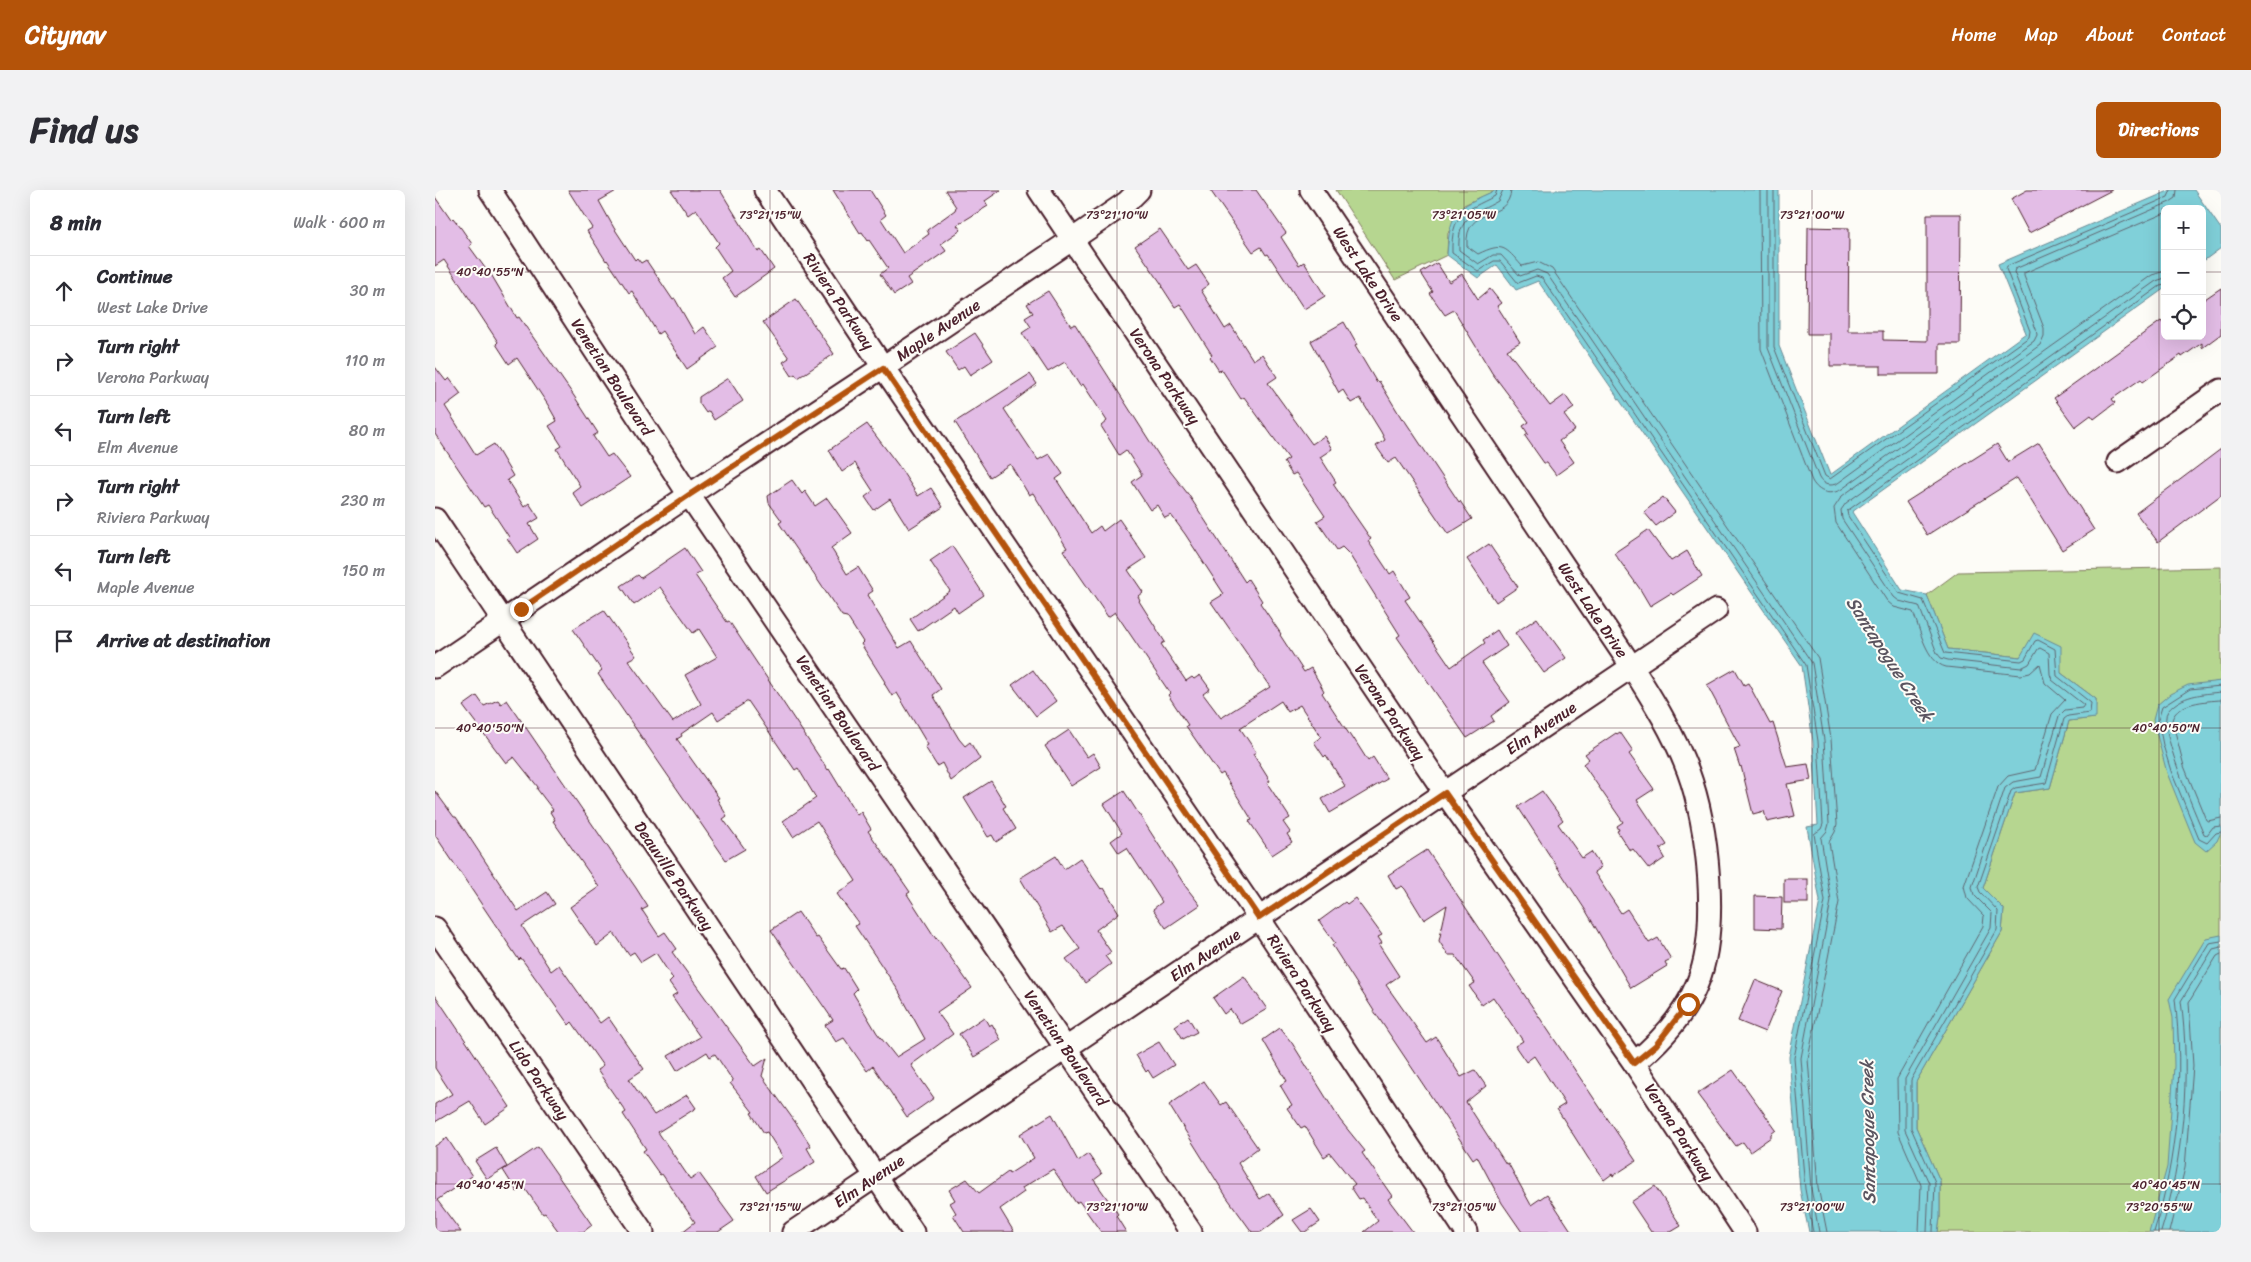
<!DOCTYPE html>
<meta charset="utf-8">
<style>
body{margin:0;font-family:Sriracha,sans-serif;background:#f2f2f3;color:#2b2b33}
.controls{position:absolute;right:15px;top:15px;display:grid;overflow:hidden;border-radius:8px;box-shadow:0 5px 20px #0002}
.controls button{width:45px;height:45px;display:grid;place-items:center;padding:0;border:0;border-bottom:1px solid #e1e1e2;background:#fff;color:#2b2b33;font:25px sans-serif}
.stop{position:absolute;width:15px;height:15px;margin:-11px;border:4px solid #b45309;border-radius:50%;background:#fff}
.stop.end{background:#b45309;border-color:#fff;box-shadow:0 1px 5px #0008}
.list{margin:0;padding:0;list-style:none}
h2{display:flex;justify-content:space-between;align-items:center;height:65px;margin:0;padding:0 20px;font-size:21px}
h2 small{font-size:16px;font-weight:400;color:#7c7c81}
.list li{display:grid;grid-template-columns:32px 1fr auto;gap:15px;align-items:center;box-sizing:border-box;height:70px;padding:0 20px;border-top:1px solid #e1e1e2}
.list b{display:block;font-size:19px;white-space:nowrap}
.list p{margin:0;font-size:16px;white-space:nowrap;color:#7c7c81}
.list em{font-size:16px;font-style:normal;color:#7c7c81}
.icon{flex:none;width:28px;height:28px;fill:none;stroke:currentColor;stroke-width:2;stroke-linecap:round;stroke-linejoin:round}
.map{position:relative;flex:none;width:1786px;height:1042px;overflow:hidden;border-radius:8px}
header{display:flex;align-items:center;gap:30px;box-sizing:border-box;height:70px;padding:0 25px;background:#b45309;color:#fff}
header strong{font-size:24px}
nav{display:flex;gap:28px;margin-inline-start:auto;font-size:18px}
.intro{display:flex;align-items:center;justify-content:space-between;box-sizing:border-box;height:120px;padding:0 30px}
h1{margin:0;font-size:35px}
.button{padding:12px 22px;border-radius:8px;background:#b45309;color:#fff;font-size:18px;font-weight:700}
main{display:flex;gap:30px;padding:0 30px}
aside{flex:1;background:#fff;border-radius:8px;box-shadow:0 5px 20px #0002}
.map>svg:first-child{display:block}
.green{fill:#b6d690;stroke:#807a5e}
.water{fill:#80d0d9;stroke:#6a8993}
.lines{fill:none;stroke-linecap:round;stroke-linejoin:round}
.shore{stroke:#606671;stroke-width:1}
.building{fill:#e3bde6;stroke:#4a1f2b}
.minor-casing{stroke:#4a1f2b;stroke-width:25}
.minor{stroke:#fdfcf7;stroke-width:21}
.route{stroke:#b45309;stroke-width:6}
.ticks{fill:none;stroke:#4a1f2b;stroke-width:1;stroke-opacity:0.45}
.labels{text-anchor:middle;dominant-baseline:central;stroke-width:4;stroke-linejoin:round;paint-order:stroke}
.street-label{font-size:16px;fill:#4a1f2b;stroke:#fdfcf7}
.water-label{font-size:18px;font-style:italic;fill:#5a545f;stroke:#fdfcf7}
.ticks-label{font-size:12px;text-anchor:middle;fill:#4a1f2b;stroke:#fdfcf7;stroke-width:4;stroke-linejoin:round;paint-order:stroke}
</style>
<header>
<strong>Citynav</strong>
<nav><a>Home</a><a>Map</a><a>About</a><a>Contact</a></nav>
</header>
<div class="intro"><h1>Find us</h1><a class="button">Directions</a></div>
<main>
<aside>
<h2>8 min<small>Walk · 600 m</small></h2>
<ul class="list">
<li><svg class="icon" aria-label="ahead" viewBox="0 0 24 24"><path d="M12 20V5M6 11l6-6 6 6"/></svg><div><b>Continue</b><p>West Lake Drive</p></div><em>30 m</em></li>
<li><svg class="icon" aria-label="right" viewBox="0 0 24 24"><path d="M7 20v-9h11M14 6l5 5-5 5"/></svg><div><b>Turn right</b><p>Verona Parkway</p></div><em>110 m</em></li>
<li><svg class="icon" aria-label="left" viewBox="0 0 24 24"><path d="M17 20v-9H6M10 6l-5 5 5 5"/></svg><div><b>Turn left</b><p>Elm Avenue</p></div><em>80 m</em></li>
<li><svg class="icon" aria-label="right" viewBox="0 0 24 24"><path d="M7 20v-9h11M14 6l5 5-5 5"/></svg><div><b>Turn right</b><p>Riviera Parkway</p></div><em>230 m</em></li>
<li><svg class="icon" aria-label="left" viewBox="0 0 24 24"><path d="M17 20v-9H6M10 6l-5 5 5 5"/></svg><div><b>Turn left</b><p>Maple Avenue</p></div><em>150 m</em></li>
<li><svg class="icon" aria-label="arrive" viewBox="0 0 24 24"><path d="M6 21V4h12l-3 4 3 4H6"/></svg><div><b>Arrive at destination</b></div></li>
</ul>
</aside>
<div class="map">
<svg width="1786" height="1042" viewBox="0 0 1786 1042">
<rect width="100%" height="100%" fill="#fdfcf7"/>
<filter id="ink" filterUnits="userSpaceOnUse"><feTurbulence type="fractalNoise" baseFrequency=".02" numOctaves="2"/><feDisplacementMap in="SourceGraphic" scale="10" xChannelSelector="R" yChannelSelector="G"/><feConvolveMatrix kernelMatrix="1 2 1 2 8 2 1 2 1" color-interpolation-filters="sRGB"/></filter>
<g filter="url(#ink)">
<g class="green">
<path d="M901,0H1061L1029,15L1013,43L1012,65L960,90Z"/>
<path d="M1786,377V1042H1503L1505,1028V991L1481,937V892L1567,742L1569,719L1548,698L1580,603L1615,598L1634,531L1660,528L1661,509L1626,483L1586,467L1513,459L1492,405L1523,382Z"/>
</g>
<g class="water">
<path d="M1061,0H1344V156L1395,285L1591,143L1563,74L1736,0H1759L1786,39V58L1767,72V19H1730V98L1417,322L1467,400L1492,405L1513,459L1585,467L1599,443L1626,456V483L1661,509V528L1634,531L1615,598L1580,603L1548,698L1569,719L1567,742L1481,892V937L1505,991V1028L1503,1042H1374L1365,1000L1354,867L1385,711L1372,637L1383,635L1378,551L1367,476L1103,91L1081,100L1062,75L1043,88L1012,65C1015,20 1021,18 1061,0Z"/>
<path d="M1786,491V642L1782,651L1771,661L1760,652L1753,635L1732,583L1718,530L1722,515L1735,504L1753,495Z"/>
<path d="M1786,745V1042H1714L1732,977L1739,876L1738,828L1734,809L1771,748Z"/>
</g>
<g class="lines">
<g class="shore">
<path d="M1062,0L1060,6C1029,22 1016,23 1017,63L1043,81L1059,71H1065L1083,93L1101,86L1107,88L1371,475L1383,551L1388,634L1386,639L1379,644L1390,711L1359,868L1370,999L1378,1042"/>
<path d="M1068,0L1063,11C1039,25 1022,26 1024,60L1043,74L1058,65H1066L1085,86L1102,80L1112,84L1377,473L1389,550L1394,634L1392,641L1386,648L1396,711L1366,868L1376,998L1384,1042"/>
<path d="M1076,0C1074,33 1029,14 1032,56L1043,64C1068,52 1070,57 1087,76L1103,72L1117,79L1383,468L1396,549L1402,634L1400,642L1394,652L1404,712L1373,869L1383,997L1392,1042"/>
<path d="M1325,0L1326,159L1377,291C1384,303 1395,306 1407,299L1605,155L1609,146V138L1589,86V83L1730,23"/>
<path d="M1333,0V158L1384,288C1388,295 1395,297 1403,293L1599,151L1602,145L1601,139L1579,82L1580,79L1735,12L1741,8L1742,0"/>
<path d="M1339,0V157L1390,286L1395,289L1594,147L1595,141L1571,79L1572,76L1733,7L1736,0"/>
<path d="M1786,496L1755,499L1727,517L1723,530L1728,555L1736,581L1764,649L1772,653L1781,643L1786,642"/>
<path d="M1786,502C1767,504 1746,505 1733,521C1721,534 1761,625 1769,644L1772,645L1778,637L1786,636"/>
<path d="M1786,510C1771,511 1742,512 1737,530L1749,576L1771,630L1773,631L1786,628"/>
<path d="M1484,1042L1486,995L1463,942L1462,889L1548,736L1549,726L1532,708L1529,696L1563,597L1573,586L1600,580L1617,524L1630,510L1610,493L1605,474L1595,483L1586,485L1511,477C1491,472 1485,439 1478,422L1459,417L1452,411L1401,333L1399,318L1407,306L1717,85L1730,81"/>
<path d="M1492,1042L1494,993L1470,940V889L1556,738L1557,723L1539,705L1537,697L1570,598L1578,592L1606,587L1624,526L1630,520L1647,518L1649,515L1617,490L1615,484L1614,463L1605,458L1603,459L1594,474L1586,478L1513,470L1506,468L1502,463L1484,416L1464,411L1459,407L1407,329L1406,320L1411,313L1721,91L1730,88"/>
<path d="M1498,1042L1500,992L1476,938V890L1562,740L1563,721L1545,702L1543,697L1576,601L1580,598L1611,593L1629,529L1633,526L1655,523L1656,513L1622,486L1620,459L1603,450L1600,451L1590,469L1586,471L1510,463L1488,410L1464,403L1413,326L1412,321L1725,96L1730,95"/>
<path d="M1719,1042C1742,969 1749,885 1740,809L1774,753L1786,751"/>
<path d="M1726,1042C1748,971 1756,884 1746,811L1778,759L1786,757"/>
<path d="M1734,1042L1750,978L1758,876L1754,812L1782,766L1786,764"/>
</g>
</g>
<g class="building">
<path d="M133,0H183L164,11L179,38L200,70L202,68L206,73L211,70L238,110L240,109L260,144L269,137L283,157L252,179L227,141L223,144L197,101L194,103L172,70L171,71L152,41L157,38Z"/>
<path d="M236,0H285L323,62L326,60L339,79L300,107L287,88L296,81L280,57L284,53L261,19L253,25Z"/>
<path d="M398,0H435L451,25L446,29L468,63L494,44L492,40L520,20L521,17L510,0H566L550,11L553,16L522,35L526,40L506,54L511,61L472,88L476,94L459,105L445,84L453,78L434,50L433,51L427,42L425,43Z"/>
<path d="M775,0H821L851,43L846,47L864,75L869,72L890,106L869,119L833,64L831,65L826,57L818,62Z"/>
<path d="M1592,0H1677L1594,43L1576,9Z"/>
<path d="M0,7L16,30L18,28L26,38L37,54L34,56L53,82L54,81L82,128L84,127L139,206L163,243L158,246L172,267L177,264L195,287L148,318L137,302L145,296L122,259L127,256L114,236L122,231L113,215L82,168L74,174L61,154L63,152L9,70L0,76Z"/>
<path d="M1492,24H1526L1525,154H1504V184H1446V176H1395V144H1372L1373,37L1414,38L1413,141H1448V150L1492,151Z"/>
<path d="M725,39L753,80L761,75L774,94L766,100L790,139L796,135L818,170L827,164L842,187L833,193L877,254L889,246L897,259L885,267L901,292L898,294L936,349L933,351L955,384L959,381L975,407L970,410L1016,477L1050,453L1048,450L1062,440L1072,456L1047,473L1075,512L1056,526L1059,531L1032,548L962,447L965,445L914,364L907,357L902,360L882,331L890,326L861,283L857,285L849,272L854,269L809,207L806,209L787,180L784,181L775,167L777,165L745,114L740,117L727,97L728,96L700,56Z"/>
<path d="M1002,73L1014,92L1027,84L1043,109L1055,99L1066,113L1062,116L1085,152L1072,160L1115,216L1130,205L1139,218L1129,225L1140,240L1124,251L1139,272L1121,285L1112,273H1109L1090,246L1093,244L1088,236L1094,232L1057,183L1019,120L1010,125L995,104L998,102L986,83Z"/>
<path d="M1786,98V144L1767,158V153L1747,167L1746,165L1708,192L1706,189L1677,209L1680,213L1659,229L1656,225L1640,237L1619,208L1726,131L1730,136V146H1767V111Z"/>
<path d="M613,101L636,136L640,134L728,272L753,304L810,392L813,389L827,411L825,413L846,444L845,445L869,482L876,478L889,501L887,503L918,550L919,549L933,571L938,567L952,589L895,623L887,609L910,596L891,565L889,567L879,552L886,547L865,515L853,522L846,511L805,538L821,562L818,564L835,591L832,593L855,628L848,632L855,642L852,644L857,652L837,665L814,631L817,630L788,583L785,585L751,536L753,535L733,505L735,503L680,422L673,427L636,373L628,360L632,358L598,303L594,305L575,274L555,287L520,232L595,184L602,194L569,219L603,270L614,264L628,284L621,289L656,343L665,336L668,341L684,329L711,368L693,380L708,402L703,406L705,410L704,411L730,452L726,454L751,491L757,487L759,489L765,485L775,499L768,504L786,528L835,497L776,412L789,404L750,344L736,325L730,328L722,315L715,320L697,292L707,285L691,260L684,265L666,236L672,231L648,194L645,196L630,172L613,182L587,143L596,137L590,128L598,123L592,114Z"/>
<path d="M361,109L399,164L363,188L360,184L357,186L348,172L354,168L328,132Z"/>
<path d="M909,132L922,155L920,156L942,193L944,191L967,229L968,228L1024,312L1025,311L1037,329L1013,344L961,268L953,273L941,256L950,250L946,242L925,208L916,213L908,200L904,203L876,151Z"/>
<path d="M540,143L558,170L535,185L529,176L523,180L511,162Z"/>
<path d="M0,177L11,191L14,188L26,204L10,216L41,265L59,254L78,286L72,290L89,317L94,313L104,328L94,334L103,349L82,363L72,348L74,347L53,315L49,317L0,244Z"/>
<path d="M293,188L308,211L279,230L274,221L271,223L264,213V207Z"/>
<path d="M432,234L463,275L483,306L496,298L508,317L474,339L455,309L439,320L430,307L438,301L420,273L407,282L394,260Z"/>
<path d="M1604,253L1659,340L1627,360L1582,288L1492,345L1471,312L1562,254L1573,272Z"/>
<path d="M1786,259V305L1723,352L1701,323Z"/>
<path d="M357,290L367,304L370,301L380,316L392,308L417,343L396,358L412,384L423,377L438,401L432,405L464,458L476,451L506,499L498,505L524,549L530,556L535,552L545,569L516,591L507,573L502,576L490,557L493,555L462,503L457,506L449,493L450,492L426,454L428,452L412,427L407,426L344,333L347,331L334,313L333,306Z"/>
<path d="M1228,307L1240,322L1221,336L1209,322Z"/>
<path d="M1213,340L1236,371L1252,361L1267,386L1238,405L1236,403L1215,416L1205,399L1179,363Z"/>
<path d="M1054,354L1083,397L1061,412L1032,369Z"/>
<path d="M517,356L549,405L523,423L519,416L483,441L475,429L515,401L495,371Z"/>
<path d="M250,358L266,382L260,385L292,432L294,431L393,580L394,579L422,625L426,622L436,639L433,641L475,702L472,704L501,749L502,748L537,798L502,822L518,844L476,875L499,908L472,927L438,876L432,881L409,848L401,852L390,835L398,830L336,740L363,722L381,748L383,747L406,779L409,778L422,799L418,803L442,843L461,867L490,849L463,800L420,736L424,734L402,704L421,691L382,631L358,647L348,631L381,608L363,578L360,580L313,511L283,530L278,522L246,544L247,546L242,549L284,608L282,609L292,626L288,629L310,659L291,670L163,484L167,481L138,439L169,420L201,466L193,470L238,532L266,514L250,485L282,467L264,439L258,443L225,397L199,415L186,396L203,385L206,388Z"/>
<path d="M1102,428L1131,468L1109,483L1080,443Z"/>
<path d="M1300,479L1309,495L1313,493L1335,534L1338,533L1352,577L1373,574L1376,590L1352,594L1360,626L1332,632L1329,621L1318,624L1306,576L1305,577L1299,559L1305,557L1272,495Z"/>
<path d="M598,480L621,511L601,526L577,495Z"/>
<path d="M42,506L49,516L63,510L66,514L72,510L201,698L213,717L207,720L224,746L230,742L242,759L237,762L320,876L332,868L327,886L363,936L376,956L372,958L380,972L331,1002L321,986L348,967L332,942L329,943L316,923L318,922L295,893L298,891L280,864L275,867L272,862L242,881L233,866L265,847L237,807L242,804L234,793L238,789L221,763L206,772L199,762L194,765L179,743L162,756L135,717L164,697L118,631L120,630L115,622L118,620L102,599L103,597L79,567L71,573L28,516Z"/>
<path d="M634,540L652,567L658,563L666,577L636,596L610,556Z"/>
<path d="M1185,542L1198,561L1194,564L1219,599L1202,610L1232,655L1225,659L1230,668L1214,679L1198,659L1195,661L1182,641L1184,640L1182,636L1188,632L1148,574L1154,569L1150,564L1181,543L1182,544Z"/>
<path d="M556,591L571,616L568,618L581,639L561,652L557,645L553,647L529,608Z"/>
<path d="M0,601L19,627H21L83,721L112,702L120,714L87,736L116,781L124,775L165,833L173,827L209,879L194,889L219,925L252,905L261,918L223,942L255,989L264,983L299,1031L283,1042H247L260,1032L227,984L225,985L208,961L211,959L188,924L191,922L162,880L168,876L137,832L134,835L86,768L84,770L0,645Z"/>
<path d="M689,601L751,697L765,715L731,738L718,719L727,712L692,658L684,663L676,651L687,643L669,614Z"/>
<path d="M1107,601L1128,630L1123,634L1147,668L1156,662L1166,677L1159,682L1186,723L1192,719L1214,753L1223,748L1236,769L1230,772L1232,776L1196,798L1151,721L1083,617Z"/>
<path d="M992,660L1201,971L1178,986L1177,984L1169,990L1153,968L1122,919L1130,914L1099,866L1091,872L1080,856L1088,851L1058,807L1047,815L1034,796L1040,793L1020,765H1013L1004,751L1012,715L989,730L970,699L967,696L961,699L953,685Z"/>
<path d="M621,666L629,679L645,668L666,699L669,698L684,723L661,740L676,762L670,766L676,774L650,793L631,769L645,759L628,736L617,742L585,688Z"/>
<rect x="1349" y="689" width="24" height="24"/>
<path d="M1320,706L1347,707L1346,739L1320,738Z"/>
<path d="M920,708L947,745L943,747L947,753L944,755L964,786L951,795L992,853L1001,847L1026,887L1040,880L1051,896L1031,912L1071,974L1073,973L1096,1015L1112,1004L1137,1042H1087L1067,1013L1042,966L1038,969L939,821L897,755L900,753L884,731L910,712L912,714Z"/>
<path d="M809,786L832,819L806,834L795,819L789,824L778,808Z"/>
<path d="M1320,790L1347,801L1330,842L1303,831Z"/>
<path d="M0,805L75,917L50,934L35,911L0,932V914L17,904L0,878Z"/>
<path d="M549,827L554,836L557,834L566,850L539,867L524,844Z"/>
<path d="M753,827L762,842L748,849L740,836Z"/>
<path d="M845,838L857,853L905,930L930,961L927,963L957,1006L953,1009L978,1042H929L943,1031L927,1008L924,1009L916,997L920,994L895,963L889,967L870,936L866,938L852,918L857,915L845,895L852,891L828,850Z"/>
<path d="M724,852L739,875L718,888L713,880L711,882L701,865Z"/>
<path d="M1298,880L1341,940L1336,944V947L1315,962L1308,952L1301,956L1262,904Z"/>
<path d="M769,891L786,915L791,912L823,958L803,973L825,1009L834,1003L849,1025L826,1042H817L791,1006L734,915Z"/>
<path d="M617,924L643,971L653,964L667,984L659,990L683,1024L681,1026L691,1042H666L644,1011L641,1013L618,979L587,998L589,1002L565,1019L579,1042H529L518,1025L521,1023L515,1013L520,1010L514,1000L532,989L544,1003L573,982L574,984L599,968L585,944Z"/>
<path d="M12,948L37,986L2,1010L26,1042H0V956Z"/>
<path d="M103,957L157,1035L148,1042H124L110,1023L108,1024L89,997L82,1002L68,980Z"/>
<path d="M61,958L72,977L52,989L40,971Z"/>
<path d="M1220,996L1246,1036L1236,1042H1216L1196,1012Z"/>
<path d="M876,1019L885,1032L870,1042H867L858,1030Z"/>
</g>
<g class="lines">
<defs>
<g id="minor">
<path d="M55,0L254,305L756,1042"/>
<path d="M330,0L448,177L824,728L1031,1042"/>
<path d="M604,0L1010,603L1199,873L1310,1042"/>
<path d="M876,0L1197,477C1218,510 1239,544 1253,581C1273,635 1285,740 1262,794C1249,826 1225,852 1199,873"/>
<path d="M1683,272L1786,200"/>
<path d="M0,329L478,1042"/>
<path d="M0,477L254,305L448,177L638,49L692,12L704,0"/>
<path d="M0,738L208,1042"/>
<path d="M358,1042L1281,420"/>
</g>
</defs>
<use href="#minor" class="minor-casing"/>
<use href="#minor" class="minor"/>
</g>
</g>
<g class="lines" filter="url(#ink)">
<path class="route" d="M86,419L254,305L448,178L824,728L1010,603L1199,873L1221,855L1253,814"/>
</g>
<path class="ticks" d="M335,0V1042M682,0V1042M1029,0V1042M1377,0V1042M1724,0V1042M0,82H1730M1767,82H1786M0,538H1786M0,994H1786"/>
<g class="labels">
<g class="street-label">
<text transform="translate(933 84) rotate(56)">West Lake Drive</text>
<text transform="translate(404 111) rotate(56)">Riviera Parkway</text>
<text transform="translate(503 140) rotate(-34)">Maple Avenue</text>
<text transform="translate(730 186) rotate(56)">Verona Parkway</text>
<text transform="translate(177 187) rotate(57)">Venetian Boulevard</text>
<text transform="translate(1158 420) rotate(56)">West Lake Drive</text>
<text transform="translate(955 522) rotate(56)">Verona Parkway</text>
<text transform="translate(403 523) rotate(56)">Venetian Boulevard</text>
<text transform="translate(1106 538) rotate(-34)">Elm Avenue</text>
<text transform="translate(239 686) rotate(56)">Deauville Parkway</text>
<text transform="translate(770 765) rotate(-34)">Elm Avenue</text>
<text transform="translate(867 793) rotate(57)">Riviera Parkway</text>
<text transform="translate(631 858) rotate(56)">Venetian Boulevard</text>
<text transform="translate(104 890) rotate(56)">Lido Parkway</text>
<text transform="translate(1244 942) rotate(57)">Verona Parkway</text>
<text transform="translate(434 991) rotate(-34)">Elm Avenue</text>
</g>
<g class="water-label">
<text transform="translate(1455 469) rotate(57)">Santapogue Creek</text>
<text transform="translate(1433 942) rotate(-91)">Santapogue Creek</text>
</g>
</g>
<g class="ticks-label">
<text x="335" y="29">73°21'15"W</text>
<text x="682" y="29">73°21'10"W</text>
<text x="1029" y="29">73°21'05"W</text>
<text x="1377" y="29">73°21'00"W</text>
<text x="55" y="86">40°40'55"N</text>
<text x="55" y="542">40°40'50"N</text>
<text x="1731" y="542">40°40'50"N</text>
<text x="55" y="999">40°40'45"N</text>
<text x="1731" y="999">40°40'45"N</text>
<text x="335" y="1021">73°21'15"W</text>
<text x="682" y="1021">73°21'10"W</text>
<text x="1029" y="1021">73°21'05"W</text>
<text x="1377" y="1021">73°21'00"W</text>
<text x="1724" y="1021">73°20'55"W</text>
</g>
</svg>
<div class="controls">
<button>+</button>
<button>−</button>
<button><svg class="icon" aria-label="locate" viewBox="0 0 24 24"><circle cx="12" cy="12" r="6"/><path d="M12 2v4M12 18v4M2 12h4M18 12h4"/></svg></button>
</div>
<div class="stop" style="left:1253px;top:814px"></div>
<div class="stop end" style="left:86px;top:419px"></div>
</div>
</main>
